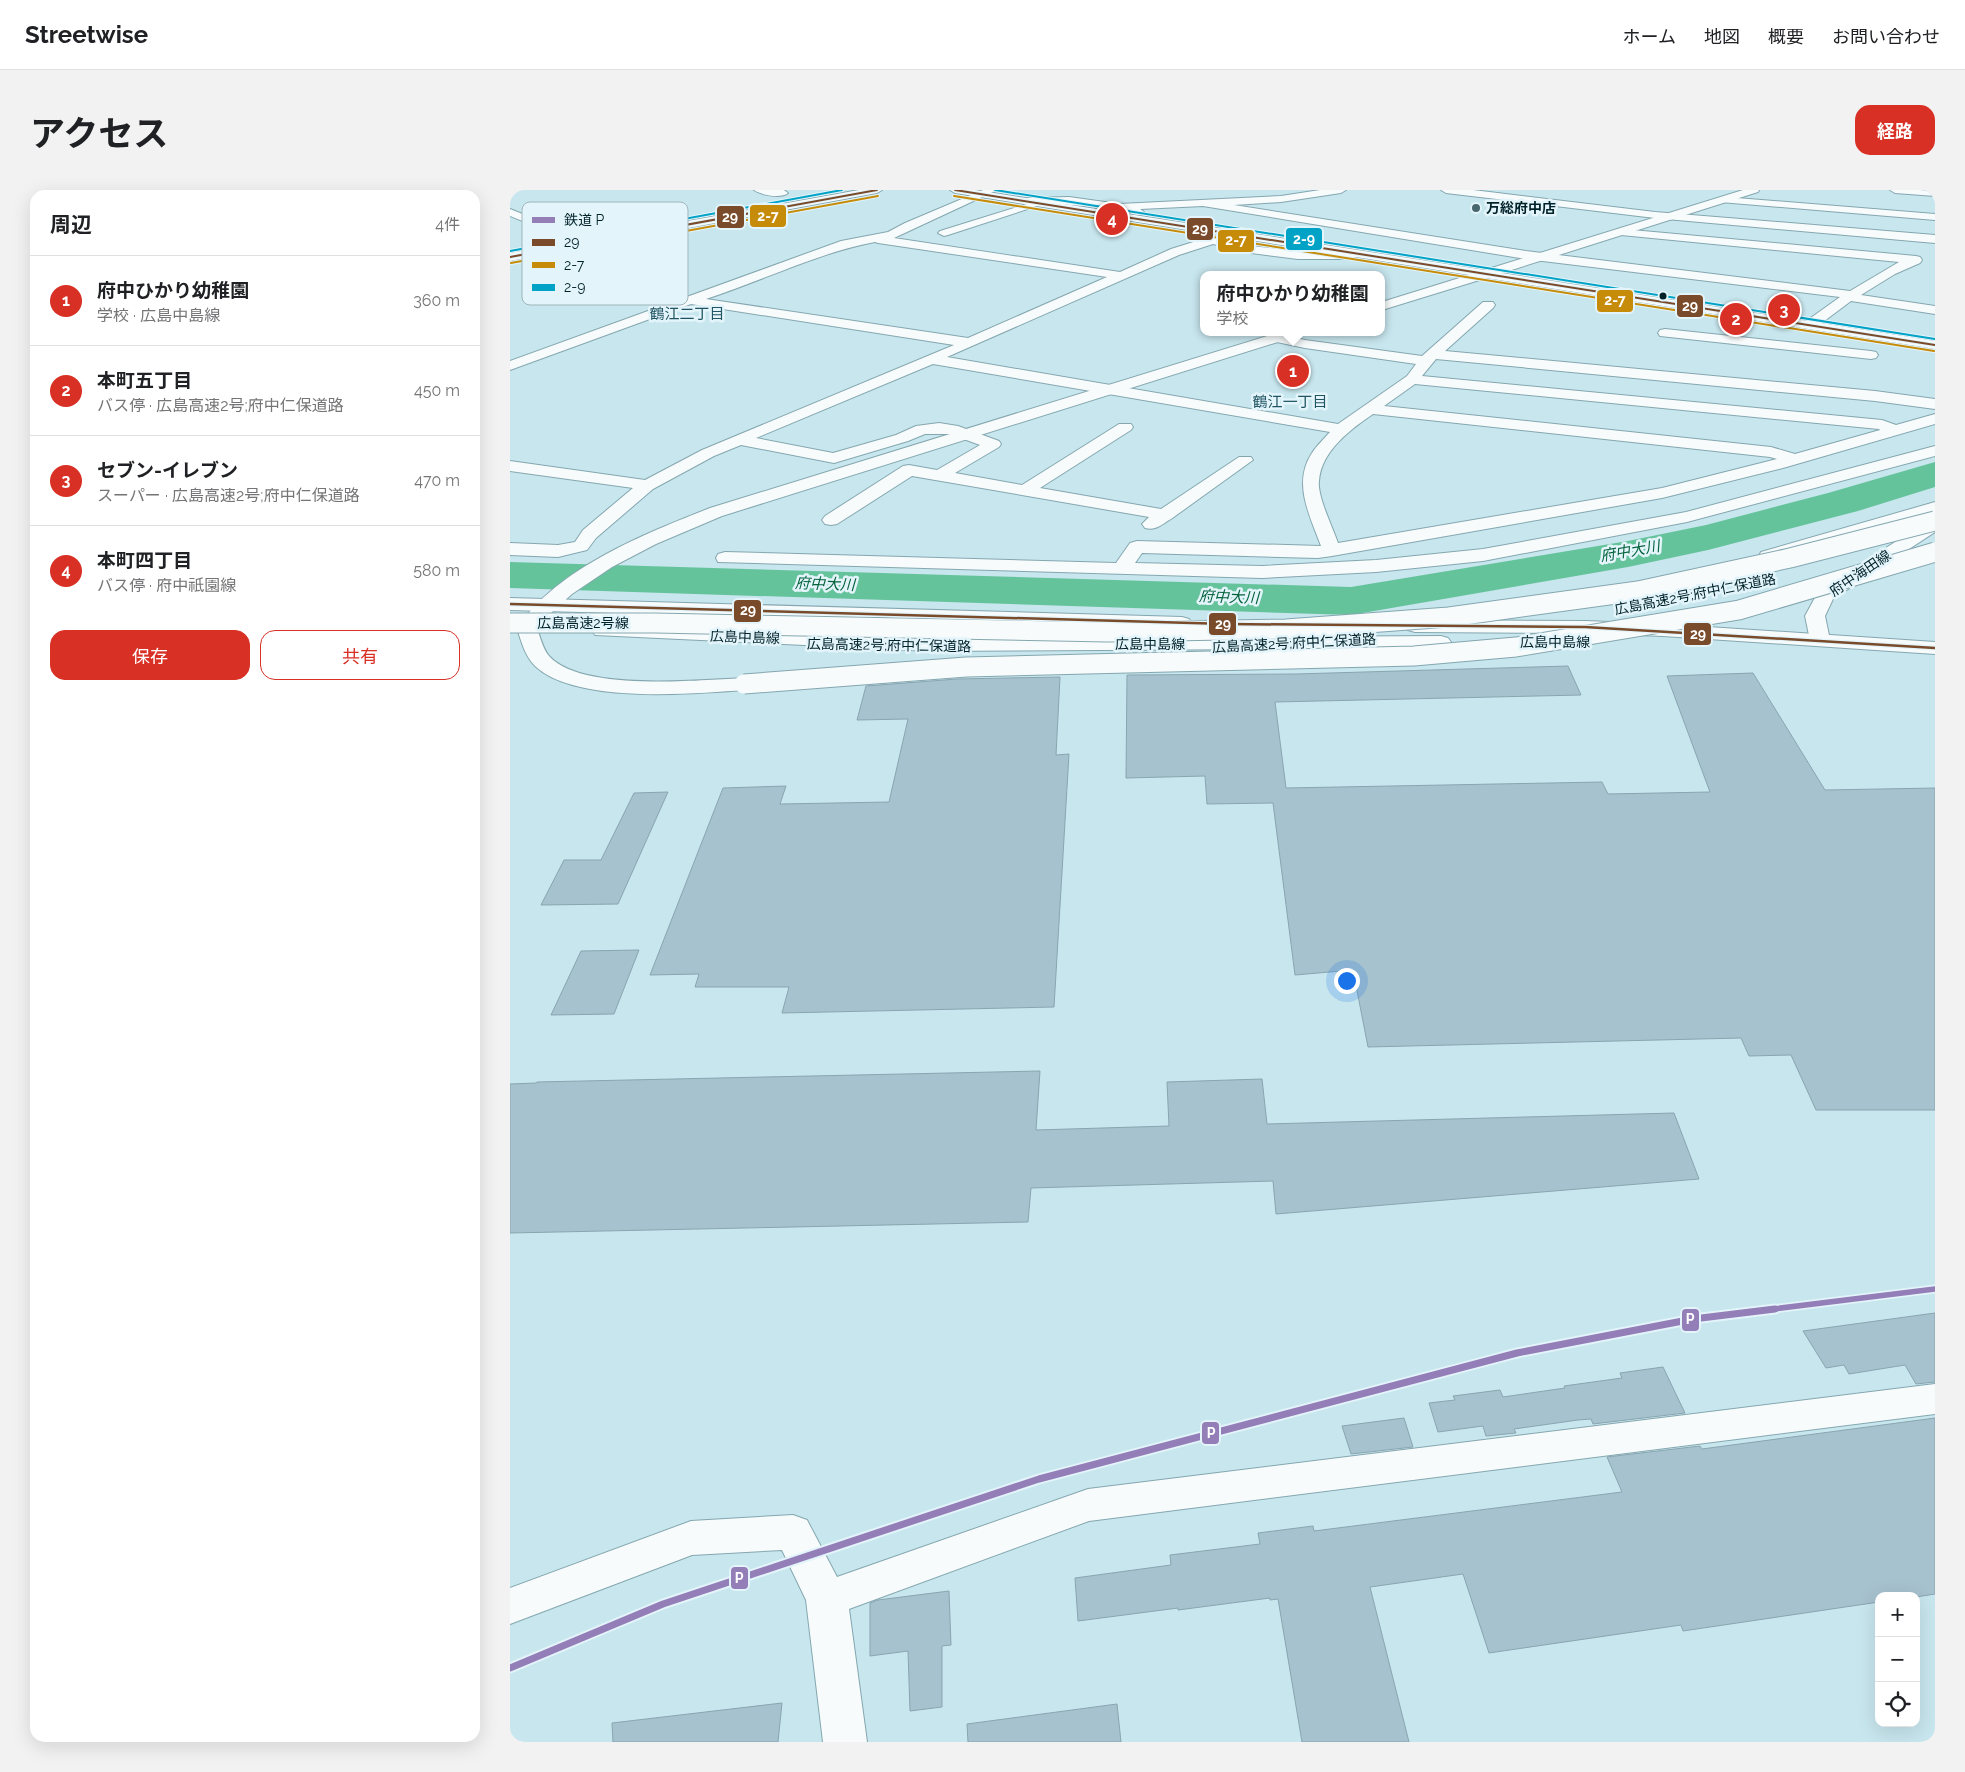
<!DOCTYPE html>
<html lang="ja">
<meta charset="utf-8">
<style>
body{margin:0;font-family:Raleway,"Noto Sans JP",sans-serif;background:#f2f2f2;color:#202124}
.controls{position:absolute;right:15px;bottom:15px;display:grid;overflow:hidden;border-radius:10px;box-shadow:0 5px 20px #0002}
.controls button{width:45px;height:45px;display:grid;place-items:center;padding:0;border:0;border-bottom:1px solid #e0e0e0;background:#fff;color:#202124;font:25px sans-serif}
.you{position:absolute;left:836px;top:790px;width:18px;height:18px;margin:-12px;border:4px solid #fff;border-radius:50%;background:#1a73e8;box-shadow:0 0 0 8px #1a73e833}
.badge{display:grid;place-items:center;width:32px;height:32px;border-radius:50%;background:#d93025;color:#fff;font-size:16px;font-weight:700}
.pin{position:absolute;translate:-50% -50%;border:2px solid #fff;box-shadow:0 1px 5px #0006}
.popup{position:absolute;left:690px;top:81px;width:185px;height:65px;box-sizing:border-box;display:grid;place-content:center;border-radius:10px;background:#fff;filter:drop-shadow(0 1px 4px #0005);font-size:16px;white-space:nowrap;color:#757577}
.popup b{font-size:19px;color:#202124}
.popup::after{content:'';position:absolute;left:50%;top:100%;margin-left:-10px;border:10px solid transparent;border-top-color:#fff}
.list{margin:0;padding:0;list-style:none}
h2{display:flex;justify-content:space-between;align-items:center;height:65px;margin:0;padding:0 20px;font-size:21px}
h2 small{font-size:16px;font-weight:400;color:#757577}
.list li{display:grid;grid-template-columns:32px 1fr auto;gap:15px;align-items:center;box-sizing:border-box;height:90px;padding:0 20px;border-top:1px solid #e0e0e0}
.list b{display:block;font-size:19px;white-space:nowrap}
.list p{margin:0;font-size:16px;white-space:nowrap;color:#757577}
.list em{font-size:16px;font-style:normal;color:#757577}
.actions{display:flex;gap:10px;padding:15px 20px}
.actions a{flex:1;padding:11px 0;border:1px solid #d93025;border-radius:15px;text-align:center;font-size:18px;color:#d93025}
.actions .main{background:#d93025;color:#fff}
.icon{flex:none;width:28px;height:28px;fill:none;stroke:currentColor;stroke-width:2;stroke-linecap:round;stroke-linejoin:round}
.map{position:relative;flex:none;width:1425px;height:1552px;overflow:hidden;border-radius:15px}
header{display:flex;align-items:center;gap:30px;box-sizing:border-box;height:70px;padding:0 25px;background:#fff;border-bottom:1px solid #e0e0e0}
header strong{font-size:24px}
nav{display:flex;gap:28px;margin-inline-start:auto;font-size:18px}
.intro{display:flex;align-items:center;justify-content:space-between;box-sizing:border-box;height:120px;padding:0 30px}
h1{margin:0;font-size:35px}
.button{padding:12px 22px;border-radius:15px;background:#d93025;color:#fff;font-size:18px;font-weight:700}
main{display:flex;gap:30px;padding:0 30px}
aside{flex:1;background:#fff;border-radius:15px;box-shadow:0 5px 20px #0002}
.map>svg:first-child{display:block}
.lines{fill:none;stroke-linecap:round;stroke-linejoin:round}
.river{fill:#65c39b;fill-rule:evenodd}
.building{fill:#a6c2ce;stroke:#89a5b0}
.street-casing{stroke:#84a7af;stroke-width:2}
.secondary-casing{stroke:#84a7af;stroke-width:2}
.primary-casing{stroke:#84a7af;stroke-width:2}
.highway-casing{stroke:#84a7af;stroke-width:2}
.street{fill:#f7fbfc;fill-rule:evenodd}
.secondary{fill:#f7fbfc;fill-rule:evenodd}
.primary{fill:#f7fbfc;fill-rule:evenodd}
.highway{fill:#f7fbfc;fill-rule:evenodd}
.highway-bridge-casing{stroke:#84a7af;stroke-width:21;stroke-linecap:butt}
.highway-bridge{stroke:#f7fbfc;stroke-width:19}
.bus-1-far1-casing{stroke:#e3f4fa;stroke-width:4}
.bus-1-casing{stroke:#e3f4fa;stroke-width:5}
.bus-2-casing{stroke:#e3f4fa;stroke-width:4}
.bus-3-casing{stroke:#e3f4fa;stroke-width:4}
.bus-1-far1{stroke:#7a4b2a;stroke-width:2}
.bus-1{stroke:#7a4b2a;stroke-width:2.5}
.bus-2{stroke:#c68b08;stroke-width:2}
.bus-3{stroke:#00a2c6;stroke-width:2}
.rail-1-far1-casing{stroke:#e3f4fa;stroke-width:9}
.rail-1-casing{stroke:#e3f4fa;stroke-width:11}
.rail-1-far1{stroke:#947eb8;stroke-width:5.5}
.rail-1{stroke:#947eb8;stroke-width:7}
.poi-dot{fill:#47666e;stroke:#e3f4fa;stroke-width:2}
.bus-dot{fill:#012129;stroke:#e3f4fa;stroke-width:2}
.labels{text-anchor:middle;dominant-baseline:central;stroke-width:5;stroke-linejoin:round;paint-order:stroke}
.far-poi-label{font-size:14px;font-weight:bold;fill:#012129;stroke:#e3f4fa;text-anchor:start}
.far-street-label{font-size:14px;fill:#012129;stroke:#e3f4fa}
.far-neighbourhood-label{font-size:15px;fill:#215563;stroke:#e3f4fa}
.far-water-label{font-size:15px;font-style:italic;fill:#05633b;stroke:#e3f4fa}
.key{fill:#e3f4fa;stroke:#9fb5bb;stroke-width:1}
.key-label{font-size:14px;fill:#012129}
.line-badge{stroke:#e3f4fa;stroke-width:2}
.badge-label{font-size:14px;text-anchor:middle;font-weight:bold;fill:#fff}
</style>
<header>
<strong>Streetwise</strong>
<nav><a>ホーム</a><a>地図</a><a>概要</a><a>お問い合わせ</a></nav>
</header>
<div class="intro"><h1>アクセス</h1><a class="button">経路</a></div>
<main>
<aside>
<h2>周辺<small>4件</small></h2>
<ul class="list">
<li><span class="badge">1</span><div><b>府中ひかり幼稚園</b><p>学校 · 広島中島線</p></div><em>360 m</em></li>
<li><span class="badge">2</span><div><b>本町五丁目</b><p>バス停 · 広島高速2号;府中仁保道路</p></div><em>450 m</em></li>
<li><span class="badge">3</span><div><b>セブン-イレブン</b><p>スーパー · 広島高速2号;府中仁保道路</p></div><em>470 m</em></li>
<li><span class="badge">4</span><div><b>本町四丁目</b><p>バス停 · 府中祇園線</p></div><em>580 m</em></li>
</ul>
<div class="actions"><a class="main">保存</a><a>共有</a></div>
</aside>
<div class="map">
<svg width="1425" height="1552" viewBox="0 0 1425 1552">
<rect width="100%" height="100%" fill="#c8e6ee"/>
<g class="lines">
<path class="river" d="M1425,272V297L1348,321L1198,360L1118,377L841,425L0,398V372L841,397L1118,351L1196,335L1318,303Z"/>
</g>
<g class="building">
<path d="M1058,476L1071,505L765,512L776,598L1092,592L1098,604L1200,602L1157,486L1243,483L1315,600L1425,598V920H1306L1281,865L1239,866L1231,848L858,857L843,780L785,785L763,613L697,614L695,586L616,588L617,485L786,484Z"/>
<path d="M550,487L546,565L559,564L544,817L272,823L279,797H185L189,784L140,785L213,598L276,596L270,614L379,612L398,529L347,530L356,496L447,489Z"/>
<path d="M158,602L108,714L31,715L54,670H91L124,603Z"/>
<path d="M129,760L104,824L41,825L71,761Z"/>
<path d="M530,881L526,940L659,936L657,892L752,889L757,934L1164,923L1189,989L766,1024L763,991L521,998L518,1032L0,1043V894L26,893L27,892Z"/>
<path d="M1425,1123V1192L1406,1194L1395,1175L1339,1184L1334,1175L1316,1178L1293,1141Z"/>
<path d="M1153,1177L1175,1223L1083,1234L1081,1229L1068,1230L1004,1239L1006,1243L976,1246L973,1236L928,1242L919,1213L945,1210L943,1206L990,1200L993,1207L1055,1198L1054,1196L1112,1188L1110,1183Z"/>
<path d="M894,1228L903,1257L841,1264L832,1236Z"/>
<path d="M1425,1228V1404L1406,1407L1369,1406V1412L1173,1441L1171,1435L979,1463L953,1384L860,1397L899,1552H792L768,1409L760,1410V1408L668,1420V1418L568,1431L565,1388L661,1375L660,1365L750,1354L748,1343L803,1336L804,1341L1112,1302L1097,1267L1190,1256L1192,1259Z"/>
<path d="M439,1401L441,1455L432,1456V1517L400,1521L398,1461L360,1466V1413L368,1410Z"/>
<path d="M272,1513L268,1552H103L102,1533Z"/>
<path d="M607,1514L611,1552H458L457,1534Z"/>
</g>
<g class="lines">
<defs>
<g id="street">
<path d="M244,0H274L278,3C271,9 251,5 244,0Z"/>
<path d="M473,0H487L384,48L610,82L661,59L693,49L683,43L691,39L706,47L741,56L788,61L844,60L850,64L848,67L829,69H788L741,63L703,54L669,65L437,167L828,234L897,186L906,174L795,158L762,151L760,148L762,145L767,144L795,150L912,166L973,112H983L985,115L983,118L935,161L1365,201L1425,209V219L1365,211L926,169L912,186L1372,230L1386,235L1425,224V234L1273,278L1152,308L822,366L808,368L632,363L625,373L752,376L866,370L973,359L1176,322L1425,256V266L1177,332L973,371L866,382L752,388L208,372L206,368L208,364L215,362L606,373L620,353L627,351L811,356C800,326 782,293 802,263C807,255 814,249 820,242L423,174L246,248L323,263L386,245L406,236L429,233L448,236L489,251L491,254L489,257L445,283L512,295L609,234H621L623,237L621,240L530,298L651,319L729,267H741L743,270L661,329C652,334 646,341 635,338L632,334L639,327L402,286L327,334L321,335L315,334L312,330L315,326L393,276L399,275L427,280L470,255L440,244H415L398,251L324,273L231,255L204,266L143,299L86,348L77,360L48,367L0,365V353L48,355L65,352L73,340L123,298L0,281V271L135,290L192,260L444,155L181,114L0,180V171L331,51L378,42L395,33ZM365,52L368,53L597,87L458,148L196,109C252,91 307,63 365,52ZM905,194L1369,239L1370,240L1285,264L1261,257L874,216ZM863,224L1260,267L1267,269L1152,298L828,353C823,338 807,306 809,291C811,261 841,239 863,224Z"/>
<path d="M810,0H836L831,3L771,12L724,15L1016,61L1340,101L1389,72L1111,45L1105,42L1111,39L1406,66L1410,67L1412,70L1410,73L1385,84L1351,105L1425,116V124L1341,111L1305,138H1295L1293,135L1295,132L1330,107L1016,69L693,16L630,19L634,22L628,25L587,17L536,13L438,45L434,46L428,43L430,41L517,14L513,11L518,8L559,7L609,14L771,6Z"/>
<path d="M931,0H963L1145,22L1425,45V53L1145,28L936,3Z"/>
<path d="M1380,0H1425V6L1385,3Z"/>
<path d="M1214,7L1425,24V30L1210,12L1209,10Z"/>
<path d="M0,19L80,51L82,53L80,55H72L0,26Z"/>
<path d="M1155,139L1361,161L1366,162L1368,165L1366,168L1361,169L1150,146L1148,143L1150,140Z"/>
<path d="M1425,1194V1224L579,1331L339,1419L357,1552H313L296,1410L272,1360L182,1365L0,1434V1398L181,1331L283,1325L297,1330L327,1387L578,1299Z"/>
</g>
<g id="secondary">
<path d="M349,0H372L367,3L0,71V63Z"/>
<path d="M440,0H465L975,80L1233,0H1249L1248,2L992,83L1425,151V159L976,88L872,120V112L959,85L445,3Z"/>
<path d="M770,142H792L790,145L212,326L146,354L102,377L62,404L42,422L24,442L17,444L10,442L7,438C48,378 134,344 200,318Z"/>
<path d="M1425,329V342L1323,409L1315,426L1320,450L1317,454L1310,456L1303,454L1300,450L1295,426L1308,402L1419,330Z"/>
</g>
<g id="primary">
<path d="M0,408L672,427L679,429L682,433L679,437L672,439L0,420Z"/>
<path d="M905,430L1075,431L1153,434L1425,452V464L1153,446L1075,443L905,442L898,440L895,436L898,432Z"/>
<path d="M92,435L421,449L931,446L938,448L941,452L938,456L931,458L421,461L85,445L82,441L85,437Z"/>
</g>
<g id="highway">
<path d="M1425,312V323L1258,372L1251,370L1249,366L1251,362Z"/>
<path d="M17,432L24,434L27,438C30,447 33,459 39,466C71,502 189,490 234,488L242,489L245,494L242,499L234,500C182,504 65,514 25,476C15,466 11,451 7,438L10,434Z"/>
</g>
</defs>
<use href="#street" class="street-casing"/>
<use href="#secondary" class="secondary-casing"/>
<use href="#primary" class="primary-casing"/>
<use href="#highway" class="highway-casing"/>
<use href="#street" class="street"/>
<use href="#secondary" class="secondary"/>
<use href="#primary" class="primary"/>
<use href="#highway" class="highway"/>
<defs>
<g id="highway-bridge">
<path d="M0,433H145L598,442L776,439L939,427L1128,401L1280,368L1425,331"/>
<path d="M234,494L456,477L904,466L1006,457L1229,420L1425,362"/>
</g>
</defs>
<use href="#highway-bridge" class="highway-bridge-casing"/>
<use href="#highway-bridge" class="highway-bridge"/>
<defs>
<g id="bus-1-far1">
<path d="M445,0L1425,155"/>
<path d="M0,67L367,0"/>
</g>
<path id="bus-1" d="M0,414L717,434L1075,437L1425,458"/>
<g id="bus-2">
<path d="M444,6L1424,161"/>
<path d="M1,73L368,6"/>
</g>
<g id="bus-3">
<path d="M485,0L1425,149"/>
<path d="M0,61L332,0"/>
</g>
</defs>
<use href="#bus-1-far1" class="bus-1-far1-casing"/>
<use href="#bus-1" class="bus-1-casing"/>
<use href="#bus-2" class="bus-2-casing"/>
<use href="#bus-3" class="bus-3-casing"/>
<use href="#bus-1-far1" class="bus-1-far1"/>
<use href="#bus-1" class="bus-1"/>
<use href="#bus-2" class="bus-2"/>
<use href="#bus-3" class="bus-3"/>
<defs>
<path id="rail-1-far1" d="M1255,1120L1425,1099"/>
<path id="rail-1" d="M0,1478L153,1414L529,1289L1007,1163L1183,1129L1265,1119"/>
</defs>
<use href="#rail-1-far1" class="rail-1-far1-casing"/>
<use href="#rail-1" class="rail-1-casing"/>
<use href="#rail-1-far1" class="rail-1-far1"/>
<use href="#rail-1" class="rail-1"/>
</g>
<circle class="poi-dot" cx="966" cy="18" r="5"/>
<circle class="bus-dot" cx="1153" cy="106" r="4.5"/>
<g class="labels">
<g class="far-poi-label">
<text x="976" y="18">万総府中店</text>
</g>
<g class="far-street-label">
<text transform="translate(1350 383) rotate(-34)">府中海田線</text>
<text transform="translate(1185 404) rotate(-11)">広島高速2号;府中仁保道路</text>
<text x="73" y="433">広島高速2号線</text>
<text transform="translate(235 447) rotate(2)">広島中島線</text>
<text x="1045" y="452">広島中島線</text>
<text transform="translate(784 453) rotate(-3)">広島高速2号;府中仁保道路</text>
<text x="640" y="454">広島中島線</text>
<text transform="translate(379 455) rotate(1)">広島高速2号;府中仁保道路</text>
</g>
<g class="far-neighbourhood-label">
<text x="177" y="124">鶴江二丁目</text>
<text x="780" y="212">鶴江一丁目</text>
</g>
<g class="far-water-label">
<text transform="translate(1120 361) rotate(-10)">府中大川</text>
<text transform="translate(315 394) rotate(2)">府中大川</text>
<text transform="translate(719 407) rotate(2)">府中大川</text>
</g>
</g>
<rect x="12" y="12" width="166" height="103" rx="8" class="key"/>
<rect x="22" y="27" width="23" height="6" fill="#947eb8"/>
<rect x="22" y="49" width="23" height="7" fill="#7a4b2a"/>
<rect x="22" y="72" width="23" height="6" fill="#c68b08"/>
<rect x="22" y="94" width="23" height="7" fill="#00a2c6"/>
<g class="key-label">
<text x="54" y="35">鉄道 P</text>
<text x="54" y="57">29</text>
<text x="54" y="80">2-7</text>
<text x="54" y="102">2-9</text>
</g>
<g class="line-badge">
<rect x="239" y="14" width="38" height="24" rx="5" fill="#c68b08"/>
<rect x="206" y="15" width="29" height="24" rx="5" fill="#7a4b2a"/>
<rect x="676" y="27" width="28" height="24" rx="5" fill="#7a4b2a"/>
<rect x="775" y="37" width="38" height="24" rx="5" fill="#00a2c6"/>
<rect x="707" y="39" width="38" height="24" rx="5" fill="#c68b08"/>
<rect x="1086" y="99" width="38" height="24" rx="5" fill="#c68b08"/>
<rect x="1166" y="104" width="28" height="24" rx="5" fill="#7a4b2a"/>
<rect x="223" y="409" width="29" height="24" rx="5" fill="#7a4b2a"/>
<rect x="698" y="422" width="29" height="24" rx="5" fill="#7a4b2a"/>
<rect x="1173" y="432" width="29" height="24" rx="5" fill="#7a4b2a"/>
<rect x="1171" y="1118" width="19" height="24" rx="5" fill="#947eb8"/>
<rect x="691" y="1231" width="19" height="24" rx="5" fill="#947eb8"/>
<rect x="220" y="1376" width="19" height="24" rx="5" fill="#947eb8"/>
</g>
<g class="badge-label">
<text x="258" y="31">2-7</text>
<text x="220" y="32">29</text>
<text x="690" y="44">29</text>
<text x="794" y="54">2-9</text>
<text x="726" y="55">2-7</text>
<text x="1105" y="115">2-7</text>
<text x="1180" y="121">29</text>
<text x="238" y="425">29</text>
<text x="713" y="439">29</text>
<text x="1188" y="449">29</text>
<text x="1180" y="1134">P</text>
<text x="701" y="1248">P</text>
<text x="229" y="1393">P</text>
</g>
</svg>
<div class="controls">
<button>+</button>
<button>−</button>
<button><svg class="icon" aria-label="locate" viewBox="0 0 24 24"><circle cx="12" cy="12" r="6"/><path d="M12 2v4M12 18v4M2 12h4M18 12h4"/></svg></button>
</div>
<div class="you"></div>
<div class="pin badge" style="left:783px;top:181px">1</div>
<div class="popup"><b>府中ひかり幼稚園</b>学校</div>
<div class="pin badge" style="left:1226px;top:129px">2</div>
<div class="pin badge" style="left:1274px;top:120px">3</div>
<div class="pin badge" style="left:602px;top:29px">4</div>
</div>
</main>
